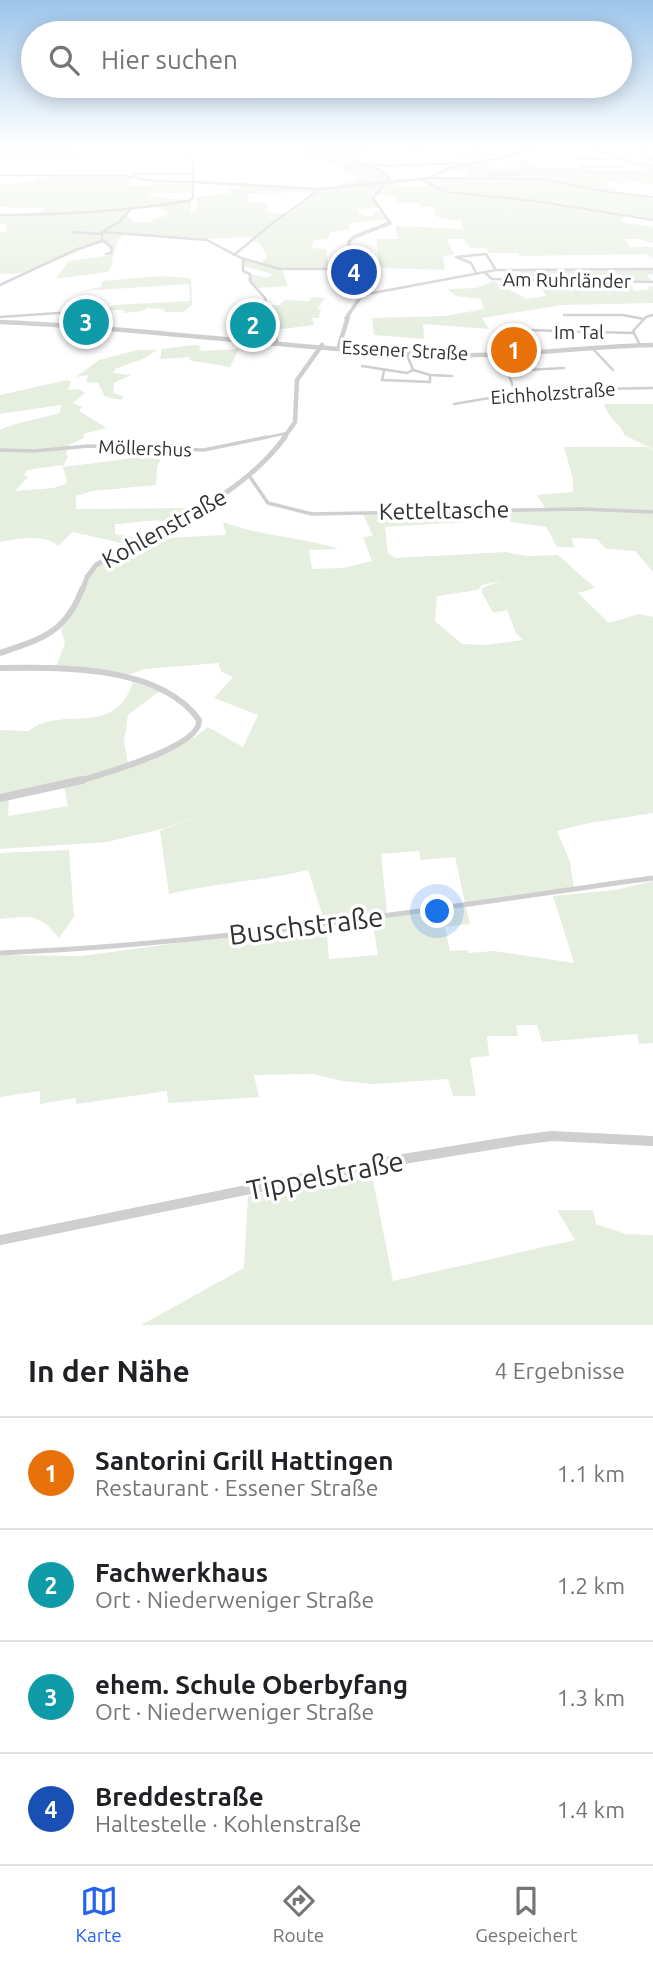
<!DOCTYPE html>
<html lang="de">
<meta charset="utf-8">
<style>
body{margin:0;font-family:Ubuntu,sans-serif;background:#f6f6f6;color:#202124}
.you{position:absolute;left:438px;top:912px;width:24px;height:24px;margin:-18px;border:5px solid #fff;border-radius:50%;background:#1a73e8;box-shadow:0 0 0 10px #1a73e833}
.badge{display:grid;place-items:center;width:46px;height:46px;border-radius:50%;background:#2563eb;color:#fff;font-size:23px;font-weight:700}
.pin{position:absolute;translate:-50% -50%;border:4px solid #fff;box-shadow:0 2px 7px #0006}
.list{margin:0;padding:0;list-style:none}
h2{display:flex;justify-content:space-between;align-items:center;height:91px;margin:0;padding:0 28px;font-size:30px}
h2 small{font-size:23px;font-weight:400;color:#757577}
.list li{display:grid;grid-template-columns:46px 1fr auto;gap:21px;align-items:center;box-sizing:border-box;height:112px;padding:0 28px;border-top:2px solid #e0e0e0}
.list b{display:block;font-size:26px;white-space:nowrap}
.list p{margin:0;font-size:23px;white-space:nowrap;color:#757577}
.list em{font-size:23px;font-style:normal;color:#757577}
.icon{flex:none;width:38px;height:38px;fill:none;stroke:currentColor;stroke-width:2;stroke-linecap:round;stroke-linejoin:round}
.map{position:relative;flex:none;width:653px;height:1325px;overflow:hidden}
.search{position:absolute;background:#fff;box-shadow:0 4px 18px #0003;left:21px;right:21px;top:21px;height:77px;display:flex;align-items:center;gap:18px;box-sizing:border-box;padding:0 24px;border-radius:38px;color:#757577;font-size:26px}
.sheet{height:539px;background:#fff}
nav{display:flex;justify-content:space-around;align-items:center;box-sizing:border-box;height:98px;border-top:2px solid #e0e0e0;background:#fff;font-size:19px;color:#757577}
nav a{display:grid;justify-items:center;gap:4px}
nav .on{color:#2563eb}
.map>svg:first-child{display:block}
.green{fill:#e6eee0;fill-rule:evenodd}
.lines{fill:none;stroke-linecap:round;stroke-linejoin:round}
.stream{stroke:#ccdeee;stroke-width:2}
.minor-far3{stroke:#cfcfcf;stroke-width:2}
.minor-far2{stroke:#cfcfcf;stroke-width:2.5}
.minor-far1{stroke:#cfcfcf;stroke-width:3.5}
.minor{stroke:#cfcfcf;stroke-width:5}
.tertiary-far6{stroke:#cfcfcf;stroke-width:2.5}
.tertiary-far5{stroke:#cfcfcf;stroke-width:3.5}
.tertiary-far4{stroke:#cfcfcf;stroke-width:4.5}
.tertiary-far3{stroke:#cfcfcf;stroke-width:5}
.tertiary-far2{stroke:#cfcfcf;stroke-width:6}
.tertiary-far1{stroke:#cfcfcf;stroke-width:8}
.tertiary{stroke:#cfcfcf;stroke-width:10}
.labels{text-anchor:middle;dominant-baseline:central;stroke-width:7;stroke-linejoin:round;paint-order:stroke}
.far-street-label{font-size:19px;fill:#323232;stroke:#fff}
.street-label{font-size:23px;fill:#323232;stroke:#fff}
.near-street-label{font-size:28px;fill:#323232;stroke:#fff}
</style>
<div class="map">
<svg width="653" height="1325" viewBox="0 0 653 1325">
<rect width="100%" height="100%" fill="#fff"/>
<g class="green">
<path d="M0,146L17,150L23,146H76L60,148V151L118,149L79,151L77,159L82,160H27L23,156L0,157Z"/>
<path d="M290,146H426L457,151H425L420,155L388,151L406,150L405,147L393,146L388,151L347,153L373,167L370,168L385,172L388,178L382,181L383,182L372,196L379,208L358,209V212L365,216H374V212L381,211L389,219L350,223L349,230L330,232L328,239L314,240L312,248L326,249L329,269H282L288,286L258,288L250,280L251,274L267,278L273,274L242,266L243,259L261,263L267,256L259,242L250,241L252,237L200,239L125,233L118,240L111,262L113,263L108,272L55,279L69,261L111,255L108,246L100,242L27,273L0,274V232H6L7,224H0V215H30L32,212H43L45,208L0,207V185L33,182L38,178L52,177H131L128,186L192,183L193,193H151L147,196L191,201V213L198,208L196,197L229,193L230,189H240L243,183C279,186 329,199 359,176L345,173L343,167L316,159ZM314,192L286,214L267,212L268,203L247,202L248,193ZM184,201L156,205L167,213L162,217L153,218L152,222H134L127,215L129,210Z"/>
<path d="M528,160L535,167L645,170L641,165H653V184L628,181L625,184L610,181L603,183L608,185L606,187L617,188L615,193L653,198V219L625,215L621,222L653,227V243L639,239H626L629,247H653V259L648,254L520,256L518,253H489L486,248H470L464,239H447L454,255L443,256L445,270L380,268L376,239H398L395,226L463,229L461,221L439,218L432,210H435L433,207H420L419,203H396V196L378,195L385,183H395L397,186H431L421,180L464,178L469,171L444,170L482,161L491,168L507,167L502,162Z"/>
<path d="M653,270V274L647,275L653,282L627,280L635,291L650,289L648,287L653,286V303L562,305L482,318L489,329L423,324L424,339L374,335L372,318L445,316L484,309L481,299L456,296L448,289L476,288L494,281C506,291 515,290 526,299L546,296L536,280L527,279L519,271Z"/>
<path d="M160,276L191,278L192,304L184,312H165L163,309L147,308L143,311L123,313L125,311L122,310L103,311L114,305L190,301L189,284L82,291L101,287L102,281Z"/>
<path d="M312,297L325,298L317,309H321L319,318H312L314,325L274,330L268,305H279L285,300L309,301Z"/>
<path d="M193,345L201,346L199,350L203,351L239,349L230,367L193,361L189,360L190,357L160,359L162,349Z"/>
<path d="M137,350H157L145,358L115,369L113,373L131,375L114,383L113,393L123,396L122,400L105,397L98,383L86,382L88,375L76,377L99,360Z"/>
<path d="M67,380L71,381L68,390L79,389L85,393L73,403L82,407L79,411L107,428L83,434L84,438L69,445L66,455L68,456L63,467L126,459L149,452L151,449H159L157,454L161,458L157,467L156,485L93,491L76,496V509L197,508L174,524C159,516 132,524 115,524V534L143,539L130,545L73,532L58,546C44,533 17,539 0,542V430C18,421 41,419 60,413L61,405L0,414V395ZM62,465L67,480L66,484L53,488L15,491L29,476H24L27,470Z"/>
<path d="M604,404H653V449L624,435C623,426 609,420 604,404Z"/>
<path d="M564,447H647L653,450V572L635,551L606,549L597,539L572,538L574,547H557L546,527L511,522L506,510L545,508L537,495L573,492V479Z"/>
<path d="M463,511L464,522L385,527L388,553L395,558L506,552L527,556L558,555L595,588L578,593L609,623L639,614L653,617V813L584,824L557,831L570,862L574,888L465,903L455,857L421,860L419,851L381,854L387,913L324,920L308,870C262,881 215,883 169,894L160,831L209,812L166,828L107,842L0,849V800L9,798L8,816L68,806L64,787L195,737L208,727L243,747L258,715L214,698L233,677L222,672L218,663L145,669L125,676L56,667L65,643L61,629L81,597L91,570L145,539L226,535L223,522C260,536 300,537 339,549L309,550L312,569L343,568L372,561L363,537L373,536L362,512ZM501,581L482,588V593L493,613L507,610L516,633L523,640L486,645L462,644L435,621L437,596L478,590L482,585Z"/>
<path d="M133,682L160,691L128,715L124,742L128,763L82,779L0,797V730L29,731C61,704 114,740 133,682Z"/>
<path d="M69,850L74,917L59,938C39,913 30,916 0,919V853Z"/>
<path d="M653,881V1043L639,1044L637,1034L542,1042L537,1025H516L518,1036H487L489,1056L470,1058L476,1096H453L448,1079L373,1084L342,1081L313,1074L254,1075L259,1097L168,1103L167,1091L76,1104V1098L40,1104V1091L0,1097V955L81,956L326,923L329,959L378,955L372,918L466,907L470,924L445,927L450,951L467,950L468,953L494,951L574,963L553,896L615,890Z"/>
<path d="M371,1170L393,1281L575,1240L557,1210H593L596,1224L626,1234L653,1235V1325H141L244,1268L248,1196Z"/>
</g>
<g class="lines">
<g class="stream">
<path d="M297,146L351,168"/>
<path d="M484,174L653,171"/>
</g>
<g class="minor-far3">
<path d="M4,146L27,152L68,150"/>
<path d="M323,146L386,173L390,180"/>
<path d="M564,146L653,148"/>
<path d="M638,148L653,159"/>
<path d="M471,149L500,157"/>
<path d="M593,150L639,164L653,165"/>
<path d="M452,152L483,154"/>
<path d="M344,155L342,152L356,146"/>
<path d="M623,157L630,152"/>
<path d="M576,158L610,160"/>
<path d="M371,164L382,165"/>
<path d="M382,166L470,163"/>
<path d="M580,167H622"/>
<path d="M0,175L124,176L155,181L193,182V159L186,152L189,146"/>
<path d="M132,177L133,174H191"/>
<path d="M433,178L546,179L595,190L653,197"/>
<path d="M419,179L446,192L535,201L653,220"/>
<path d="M118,223L130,210"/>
<path d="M273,223L320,189"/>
</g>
<g class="minor-far2">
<path d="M73,232L101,234"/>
<path d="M102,232L207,240L241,258L280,269H349"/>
<path d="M103,240L112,248L111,253L106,254"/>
<path d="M234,255L275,221"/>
<path d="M243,258V271L250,274V281L265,298L277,341"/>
<path d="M484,272L492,279L653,282"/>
<path d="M476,273L471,263L456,257L486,254L496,270"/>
<path d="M0,285L75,250L102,241V232L121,221"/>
<path d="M362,295L496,270L653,269"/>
<path d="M564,315H623L644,319"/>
<path d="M0,317L73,312"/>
<path d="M526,330L633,333"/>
<path d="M640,345L633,331L646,317L653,315"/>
<path d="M592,348L613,370"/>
<path d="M501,354L515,392"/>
<path d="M362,366L407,373L413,370L406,352"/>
<path d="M413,370L430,375L452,376"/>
<path d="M384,371L382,380L430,382V375"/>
<path d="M507,371L564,368"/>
<path d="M454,404L536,390L653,388"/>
<path d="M259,439L287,433"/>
</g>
<g class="minor-far1">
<path d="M0,450L33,451L89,446L204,450L267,437"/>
<path d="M250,477L268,503L312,514L582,509L653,512"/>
</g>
<path class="minor" d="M0,953C219,944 436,908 653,878"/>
<g class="tertiary-far6">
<path d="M387,180L373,198L390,223"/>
<path d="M0,215C64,215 125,211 188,201L193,198V182L320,189L430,178L449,168L512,155L539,146"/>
</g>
<path class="tertiary-far5" d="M346,318L362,295L349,267V242L354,237L390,223L389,221"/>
<g class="tertiary-far4">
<path d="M0,322C151,328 300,351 451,355C519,357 586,346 653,345"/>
<path d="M339,346L348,317"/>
<path d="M283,439L295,422L297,380L322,345"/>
</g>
<path class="tertiary-far3" d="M82,591L87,577L96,565C162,526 238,501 285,437"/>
<g class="tertiary-far2">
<path d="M0,653C41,639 66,633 82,589"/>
<path d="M0,668C60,667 160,665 199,720C202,747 99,775 76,782"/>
</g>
<path class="tertiary-far1" d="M0,798L82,780"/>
<path class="tertiary" d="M0,1240L379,1163L520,1140L552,1136L653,1141"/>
</g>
<linearGradient id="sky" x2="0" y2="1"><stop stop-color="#9dc5ea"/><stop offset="0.44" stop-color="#fff"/><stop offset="1" stop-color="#fff" stop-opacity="0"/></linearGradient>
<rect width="653" height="331" fill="url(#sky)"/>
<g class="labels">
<g class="far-street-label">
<text transform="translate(567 280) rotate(1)">Am Ruhrländer</text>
<text x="579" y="332">Im Tal</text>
<text transform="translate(405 350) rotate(3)">Essener Straße</text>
<text transform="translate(553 393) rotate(-4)">Eichholzstraße</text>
<text transform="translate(145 448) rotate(2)">Möllershus</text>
</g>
<g class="street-label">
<text transform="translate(444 510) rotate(-1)">Ketteltasche</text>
<text transform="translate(164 528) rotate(-29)">Kohlenstraße</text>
</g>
<g class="near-street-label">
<text transform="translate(306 925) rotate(-7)">Buschstraße</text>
<text transform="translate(325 1175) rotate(-11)">Tippelstraße</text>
</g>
</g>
</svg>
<div class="you"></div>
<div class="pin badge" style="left:514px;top:350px;background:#e8710a">1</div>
<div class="pin badge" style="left:253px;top:325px;background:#0f9aa8">2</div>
<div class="pin badge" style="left:86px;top:322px;background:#0f9aa8">3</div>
<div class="pin badge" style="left:354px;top:272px;background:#1a4fb4">4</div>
<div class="search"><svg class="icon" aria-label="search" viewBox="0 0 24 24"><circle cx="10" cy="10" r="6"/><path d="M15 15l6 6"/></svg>Hier suchen</div>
</div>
<section class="sheet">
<h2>In der Nähe<small>4 Ergebnisse</small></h2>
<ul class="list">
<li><span class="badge" style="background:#e8710a">1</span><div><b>Santorini Grill Hattingen</b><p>Restaurant · Essener Straße</p></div><em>1.1 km</em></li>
<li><span class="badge" style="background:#0f9aa8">2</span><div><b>Fachwerkhaus</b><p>Ort · Niederweniger Straße</p></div><em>1.2 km</em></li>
<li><span class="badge" style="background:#0f9aa8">3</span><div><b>ehem. Schule Oberbyfang</b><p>Ort · Niederweniger Straße</p></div><em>1.3 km</em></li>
<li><span class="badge" style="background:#1a4fb4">4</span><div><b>Breddestraße</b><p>Haltestelle · Kohlenstraße</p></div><em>1.4 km</em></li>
</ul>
</section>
<nav>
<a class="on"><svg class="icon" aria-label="map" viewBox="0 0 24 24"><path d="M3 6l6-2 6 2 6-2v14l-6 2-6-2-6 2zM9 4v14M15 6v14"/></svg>Karte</a>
<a><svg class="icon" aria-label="directions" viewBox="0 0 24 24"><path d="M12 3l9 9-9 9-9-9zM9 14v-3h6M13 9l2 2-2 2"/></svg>Route</a>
<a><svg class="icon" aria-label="saved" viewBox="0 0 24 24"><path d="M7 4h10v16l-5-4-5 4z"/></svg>Gespeichert</a>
</nav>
